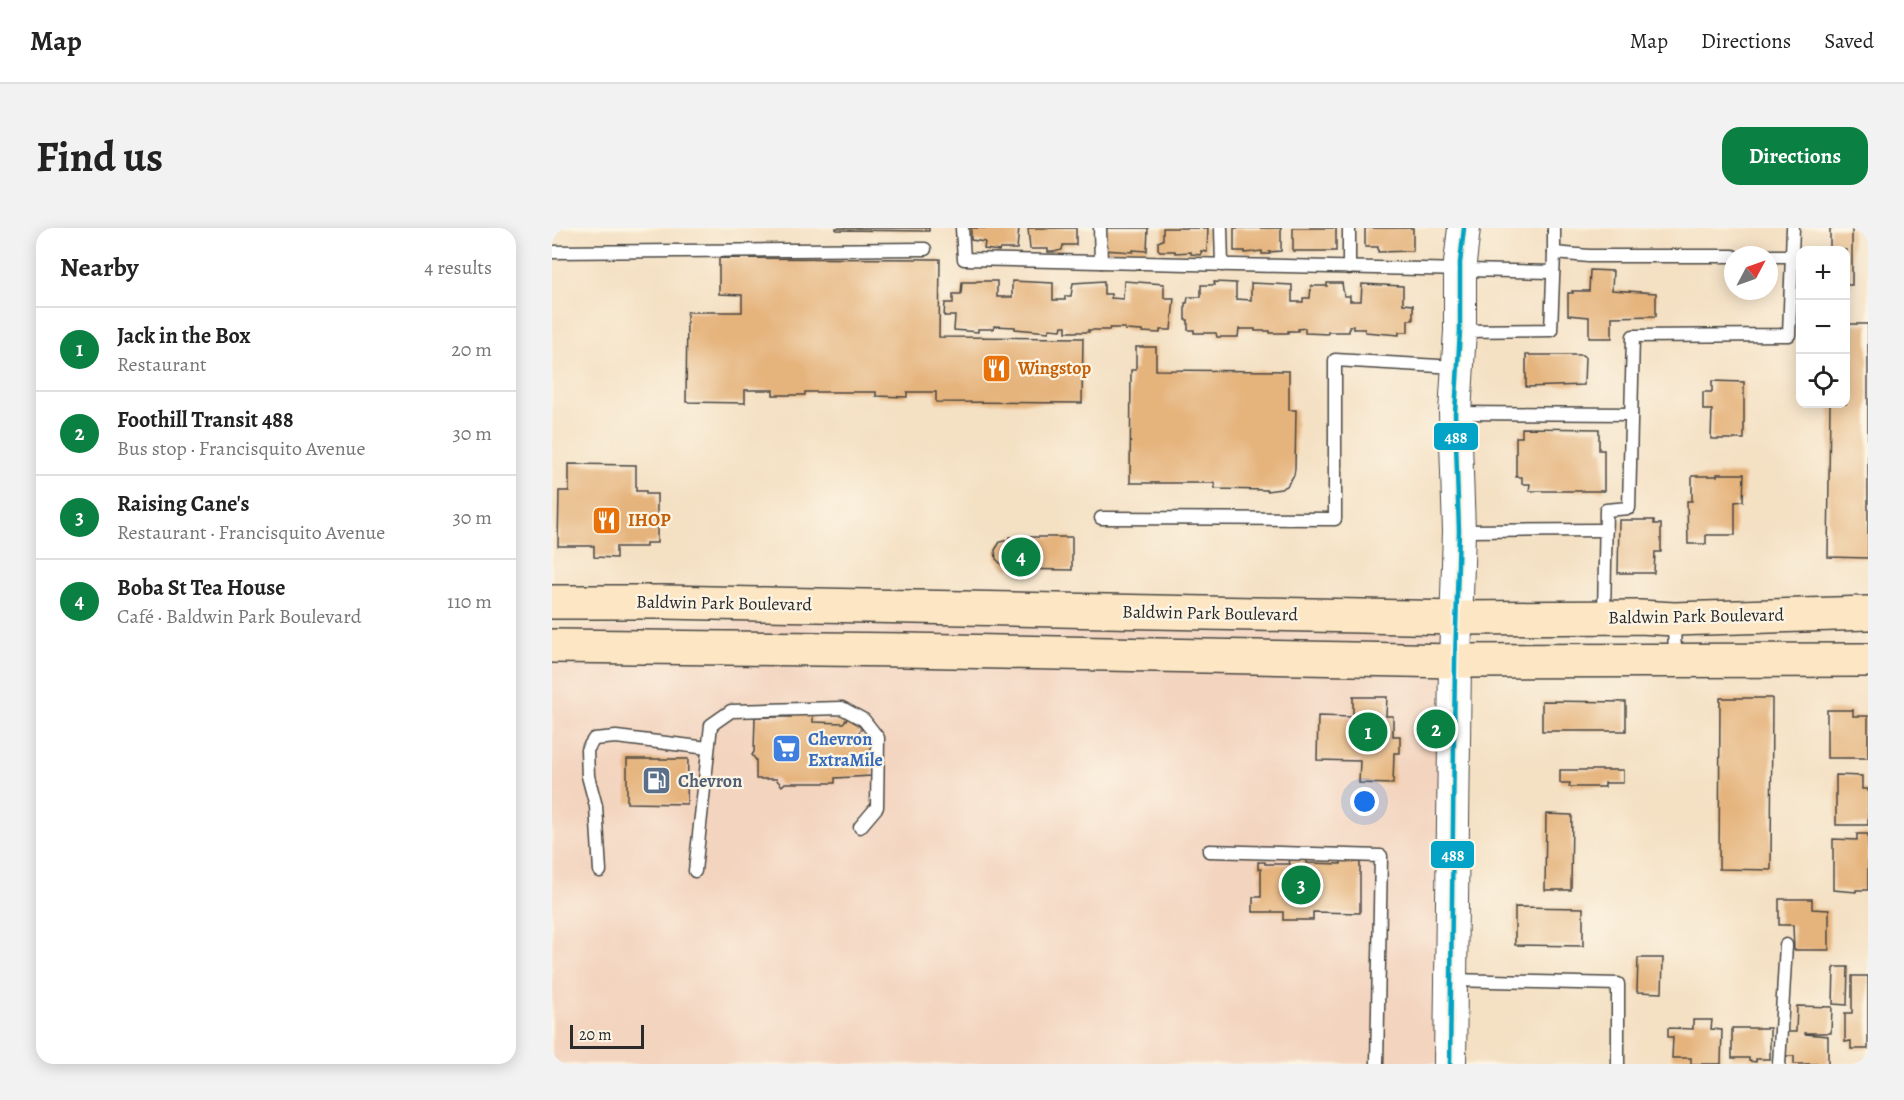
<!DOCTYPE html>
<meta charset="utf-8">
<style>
body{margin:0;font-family:Alegreya,serif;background:#f2f2f2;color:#222}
.controls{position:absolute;right:18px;top:18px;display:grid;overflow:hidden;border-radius:12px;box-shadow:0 3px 15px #0003}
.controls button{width:54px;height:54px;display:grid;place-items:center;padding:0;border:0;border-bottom:2px solid #e0e0e0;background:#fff;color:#222;font:30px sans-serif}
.compass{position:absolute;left:1172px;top:18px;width:54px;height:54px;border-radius:50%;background:#fff;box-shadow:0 3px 15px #0003;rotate:49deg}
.scale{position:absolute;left:18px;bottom:15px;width:74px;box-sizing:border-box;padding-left:6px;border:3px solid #2b2b2b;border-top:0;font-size:16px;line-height:21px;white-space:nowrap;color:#2b2b2b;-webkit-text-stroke:4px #fcf5e5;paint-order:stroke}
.you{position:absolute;left:813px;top:574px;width:21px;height:21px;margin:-15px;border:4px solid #fff;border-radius:50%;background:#1a73e8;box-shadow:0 0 0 9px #1a73e833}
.badge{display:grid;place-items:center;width:39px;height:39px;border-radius:50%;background:#0b8043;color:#fff;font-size:20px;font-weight:700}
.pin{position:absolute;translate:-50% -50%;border:3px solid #fff;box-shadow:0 2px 6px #0006}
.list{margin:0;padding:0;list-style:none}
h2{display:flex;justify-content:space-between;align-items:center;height:78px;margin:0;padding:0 24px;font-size:26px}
h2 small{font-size:20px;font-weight:400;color:#767676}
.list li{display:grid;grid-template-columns:39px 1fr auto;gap:18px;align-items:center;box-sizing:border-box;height:84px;padding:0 24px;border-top:2px solid #e0e0e0}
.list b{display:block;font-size:22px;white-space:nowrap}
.list p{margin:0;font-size:20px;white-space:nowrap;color:#767676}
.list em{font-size:20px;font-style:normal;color:#767676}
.icon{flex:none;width:33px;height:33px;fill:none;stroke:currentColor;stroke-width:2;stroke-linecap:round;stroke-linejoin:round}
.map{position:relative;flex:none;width:1316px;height:836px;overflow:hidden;border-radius:18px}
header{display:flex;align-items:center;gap:36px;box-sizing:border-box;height:84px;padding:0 30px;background:#fff;border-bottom:2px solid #e0e0e0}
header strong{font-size:28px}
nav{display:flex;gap:33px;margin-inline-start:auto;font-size:21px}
.intro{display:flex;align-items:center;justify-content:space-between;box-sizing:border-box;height:144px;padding:0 36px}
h1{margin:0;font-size:42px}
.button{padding:15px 27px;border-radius:18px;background:#0b8043;color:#fff;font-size:21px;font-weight:700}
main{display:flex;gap:36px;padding:0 36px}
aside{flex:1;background:#fff;border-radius:18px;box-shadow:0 3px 15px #0003}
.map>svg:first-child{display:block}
.built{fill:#f3d4bf}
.building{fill:#e5b37b}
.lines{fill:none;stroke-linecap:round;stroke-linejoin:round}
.service-casing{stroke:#494642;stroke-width:15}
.tertiary-casing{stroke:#494642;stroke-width:34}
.secondary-casing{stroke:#494642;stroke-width:36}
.service{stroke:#fff;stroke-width:12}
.tertiary{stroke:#fff;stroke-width:32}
.secondary{stroke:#fce6c4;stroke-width:33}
.bus-1-casing{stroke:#fcf5e5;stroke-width:9}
.bus-1{stroke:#02a3c6;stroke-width:4.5}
.labels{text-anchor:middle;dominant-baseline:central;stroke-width:4.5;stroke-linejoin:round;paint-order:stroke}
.food-label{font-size:18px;font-weight:bold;fill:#c56008;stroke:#fcf5e5;text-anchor:start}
.street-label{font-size:18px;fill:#2b2b2b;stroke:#fcf5e5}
.shop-label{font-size:18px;font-weight:bold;fill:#366cbe;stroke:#fcf5e5;text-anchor:start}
.service-label{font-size:18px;font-weight:bold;fill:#4e5e75;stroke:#fcf5e5;text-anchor:start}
.line-badge{stroke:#fcf5e5;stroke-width:2}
.badge-label{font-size:16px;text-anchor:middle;font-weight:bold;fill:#fff}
</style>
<header>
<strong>Map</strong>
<nav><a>Map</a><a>Directions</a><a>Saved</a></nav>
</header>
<div class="intro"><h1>Find us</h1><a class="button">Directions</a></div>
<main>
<aside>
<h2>Nearby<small>4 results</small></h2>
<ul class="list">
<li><span class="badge">1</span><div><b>Jack in the Box</b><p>Restaurant</p></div><em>20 m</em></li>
<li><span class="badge">2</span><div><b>Foothill Transit 488</b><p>Bus stop · Francisquito Avenue</p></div><em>30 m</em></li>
<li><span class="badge">3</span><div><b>Raising Cane's</b><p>Restaurant · Francisquito Avenue</p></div><em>30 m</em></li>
<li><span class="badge">4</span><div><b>Boba St Tea House</b><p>Café · Baldwin Park Boulevard</p></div><em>110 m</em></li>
</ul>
</aside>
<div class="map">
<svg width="1316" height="836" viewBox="0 0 1316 836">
<rect width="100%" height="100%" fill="#fcf5e5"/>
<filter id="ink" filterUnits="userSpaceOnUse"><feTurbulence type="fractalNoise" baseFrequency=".0167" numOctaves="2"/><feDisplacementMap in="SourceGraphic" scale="12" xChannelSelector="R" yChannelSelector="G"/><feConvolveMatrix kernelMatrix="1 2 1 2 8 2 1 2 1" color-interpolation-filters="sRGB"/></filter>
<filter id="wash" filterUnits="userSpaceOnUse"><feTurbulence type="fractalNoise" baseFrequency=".008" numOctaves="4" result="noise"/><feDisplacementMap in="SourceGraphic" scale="24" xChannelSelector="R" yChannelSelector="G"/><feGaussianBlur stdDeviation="1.35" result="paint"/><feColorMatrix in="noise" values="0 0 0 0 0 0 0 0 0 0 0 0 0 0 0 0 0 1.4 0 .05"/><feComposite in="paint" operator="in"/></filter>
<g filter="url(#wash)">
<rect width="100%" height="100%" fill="#f4e0c3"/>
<path class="built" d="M382,379L905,390L898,836H0V403Z"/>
<g id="blocks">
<g class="building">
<path d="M284,0H377V3L284,2Z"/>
<path d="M419,0H467L465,21H448L447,23L432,21L433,14L419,12Z"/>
<path d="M476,0H524V17H511L510,22L502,24H496V21H478Z"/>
<path d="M552,0H596L595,23L581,22V24L552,22Z"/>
<path d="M611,0H656L655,24L649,23V27L639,26V24L623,25V23H608L606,21V14L611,12Z"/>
<path d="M682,0H729V23L717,24L718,26H710V23L693,25V23H682Z"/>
<rect x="741" y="0" width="43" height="23"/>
<path d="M813,0H861V23L826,24V19H813Z"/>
<path d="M1278,0H1300V57H1294V22H1278Z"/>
<path d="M167,30L388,31L387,109L531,110L530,175L384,174V164H355V169L324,168V164H253V167H221V162H193V175L134,174L135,84H190V67L167,66Z"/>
<path d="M1038,42L1061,43L1060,62L1104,65V88L1060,89V110H1037V89L1016,87V65H1021L1020,63H1037Z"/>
<path d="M426,53H445V69H460V53L501,55V72H513V68H519L521,55L552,53V66H559V70L571,71L572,53L612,56V70H622L619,102H608V105L590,104V103L573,102V100H558L557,102H536L537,104H514V98H510L509,102L497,101V104L463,101V99L442,98V101H426V104L402,102L403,88H392L393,75H401V66H409L410,54H423Z"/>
<path d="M662,54L684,55V71L699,72V55L740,57V74H751V70H758L759,58H775V55H790L792,68H798V73H809L810,56L851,58V76L861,77V92H856V104H847V107L813,104V101H801V98H797V104H776V106L753,105V100L746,101V103H736V105H718V103H703V101H687L686,109H665L664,105H642V102H636V92H633V75H635L636,69H649V57H663Z"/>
<path d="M1294,96H1316V330L1276,329L1278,176H1294Z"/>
<path d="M584,119H604V142L737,143V182H744L743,241L742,247L735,258L729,261L715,263V262L663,261V255H578L579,142H584Z"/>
<path d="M974,127H1030L1033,129L1032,157L974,159Z"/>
<path d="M1160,153L1192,154V211H1159L1160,182H1151V164H1160Z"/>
<path d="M970,200L1047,201V222H1052V263H977L978,256H970V249H964V209H970Z"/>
<path d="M17,236L84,237V263H94V266H105V315H94V319H64V330L42,329V318H6L7,263H17Z"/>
<path d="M1165,246H1192L1191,273L1183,274V307H1154V316H1136L1135,273H1140V248H1165Z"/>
<path d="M1067,292H1102V296H1109V324H1103L1102,345H1066Z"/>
<path d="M457,309H520V342L454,341L444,331L443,322L448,314L457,312Z"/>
<path d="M801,469H835L834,488H841V508H848V525H842L841,556L807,555L808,533L765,532L766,488L801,489Z"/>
<path d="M1168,470H1220L1219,642L1167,641Z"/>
<path d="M990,473L1074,474V503H990Z"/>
<path d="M1275,482H1301V488H1316V530H1275Z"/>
<path d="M239,484H261V494L291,495L298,488L310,501L304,507V514H326L320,548L283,550V555H233L230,558L224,551H204V532L200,527L202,524L203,489H239Z"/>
<path d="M75,531H136L135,576L75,575Z"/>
<path d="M1008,542H1071V555H1053V559H1017L1018,555H1008Z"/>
<path d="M1284,547L1310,548V561H1316V597H1284Z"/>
<path d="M994,586L1020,587L1019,662H993Z"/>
<path d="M1305,606H1316V662H1304V664L1281,662V611L1305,612Z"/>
<path d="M789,630L803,631V634H808V685L761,684V692H731V684H701V669H709V641H706V634H713V636H738L737,632H755V635L789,636Z"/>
<path d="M1227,671H1260V681L1277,682V722H1242L1241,697H1227Z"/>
<path d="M963,679L1031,680V718L963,717Z"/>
<path d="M1086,730H1111L1110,765L1085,764Z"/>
<path d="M1282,739H1296L1295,777L1281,776Z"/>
<path d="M1300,748H1316V821H1299V813L1293,814V785H1300Z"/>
<path d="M1245,778L1280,779L1279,805H1253V806L1276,808V836H1242V828H1233L1235,804H1244Z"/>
<path d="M1141,792H1160L1159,801L1170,802L1169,836H1139V830H1120L1121,809H1116V800L1141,801Z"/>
<path d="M1180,800H1218V831H1204V834L1197,833V830H1180Z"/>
</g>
</g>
</g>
<g filter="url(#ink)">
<use href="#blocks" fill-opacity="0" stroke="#494642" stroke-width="1.5"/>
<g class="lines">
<defs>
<g id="service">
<path d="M410,0L412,31L1001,44"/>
<path d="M548,0L549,34"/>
<path d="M669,0L670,37"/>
<path d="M1002,0V25L1037,28H1181"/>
<path d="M0,24L373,21"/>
<path d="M1217,28H1240"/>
<path d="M797,40V0"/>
<path d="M909,103L999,102L1002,25"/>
<path d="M903,185L1079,186"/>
<path d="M549,290L783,291V132L904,139"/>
<path d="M908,303L1054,302"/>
<path d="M1052,387L1054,282L1077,280L1081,108L1237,107L1241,0"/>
<path d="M1122,392L1123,432"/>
<path d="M657,623L829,628L825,836"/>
<path d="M48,643L44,578L36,548L35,522L42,511L64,509L156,520"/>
<path d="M143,643L159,497L179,483L290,480L312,492L326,510L325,579L308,599"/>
<path d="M899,752L1066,756V836"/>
<path d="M1227,836L1234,717"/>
</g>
<path id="tertiary" d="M898,836L903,433L907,303L903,185L908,103V35L912,0"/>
<g id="secondary">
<path d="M0,374H112L905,390L1088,389L1122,391L1316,385"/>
<path d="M0,418L354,422L903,433L1316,432"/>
</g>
</defs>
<use href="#service" class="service-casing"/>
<use href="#tertiary" class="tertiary-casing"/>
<use href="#secondary" class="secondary-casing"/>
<use href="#service" class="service"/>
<use href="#tertiary" class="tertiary"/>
<use href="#secondary" class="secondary"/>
<defs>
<path id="bus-1" d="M898,836L903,433L907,303L903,185L908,103V35L912,0"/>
</defs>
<use href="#bus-1" class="bus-1-casing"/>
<use href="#bus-1" class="bus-1"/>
</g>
</g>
<defs>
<symbol id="restaurant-square" viewBox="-11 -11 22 22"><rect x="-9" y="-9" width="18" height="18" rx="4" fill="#e8710a" stroke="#fcf5e5"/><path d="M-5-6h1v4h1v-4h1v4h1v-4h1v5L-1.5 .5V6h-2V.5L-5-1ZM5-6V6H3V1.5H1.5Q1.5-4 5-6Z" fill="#fff"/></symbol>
<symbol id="supermarket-square" viewBox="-11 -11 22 22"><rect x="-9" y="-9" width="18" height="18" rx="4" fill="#3f7fe0" stroke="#fcf5e5"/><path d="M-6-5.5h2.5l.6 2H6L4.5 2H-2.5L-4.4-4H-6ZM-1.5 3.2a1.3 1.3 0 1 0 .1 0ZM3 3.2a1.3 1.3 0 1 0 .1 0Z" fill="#fff"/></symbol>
<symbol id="fuel-square" viewBox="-11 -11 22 22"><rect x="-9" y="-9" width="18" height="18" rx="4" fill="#5c6f8a" stroke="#fcf5e5"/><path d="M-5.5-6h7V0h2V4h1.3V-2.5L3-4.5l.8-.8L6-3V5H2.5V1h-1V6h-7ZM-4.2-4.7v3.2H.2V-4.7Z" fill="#fff"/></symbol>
</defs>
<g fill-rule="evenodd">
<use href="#restaurant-square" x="428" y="124" width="33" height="33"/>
<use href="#restaurant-square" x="38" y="276" width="33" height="33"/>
<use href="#supermarket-square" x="218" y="504" width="33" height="33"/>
<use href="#fuel-square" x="88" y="536" width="33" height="33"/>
</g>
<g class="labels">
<g class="food-label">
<text x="466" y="140">Wingstop</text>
<text x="76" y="292">IHOP</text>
</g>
<g class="street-label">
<text transform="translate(172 375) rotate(1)">Baldwin Park Boulevard</text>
<text transform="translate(658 385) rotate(1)">Baldwin Park Boulevard</text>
<text transform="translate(1144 388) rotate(-1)">Baldwin Park Boulevard</text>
</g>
<g class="shop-label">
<text x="256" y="511">Chevron<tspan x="256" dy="21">ExtraMile</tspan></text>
</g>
<g class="service-label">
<text x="126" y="553">Chevron</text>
</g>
</g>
<g class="line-badge">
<rect x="881" y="194" width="46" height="29" rx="6" fill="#02a3c6"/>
<rect x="878" y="612" width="45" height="29" rx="6" fill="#02a3c6"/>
</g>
<g class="badge-label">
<text x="904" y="215">488</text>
<text x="901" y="633">488</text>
</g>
</svg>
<div class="controls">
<button>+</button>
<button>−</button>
<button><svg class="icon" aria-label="locate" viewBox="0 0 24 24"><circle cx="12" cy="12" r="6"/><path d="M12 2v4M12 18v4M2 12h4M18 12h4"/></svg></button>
</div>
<svg class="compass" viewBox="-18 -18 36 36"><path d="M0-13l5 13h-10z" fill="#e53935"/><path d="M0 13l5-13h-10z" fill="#767676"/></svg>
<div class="scale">20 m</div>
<div class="you"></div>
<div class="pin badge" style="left:816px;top:504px">1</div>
<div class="pin badge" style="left:884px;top:501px">2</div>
<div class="pin badge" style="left:749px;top:657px">3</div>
<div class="pin badge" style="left:469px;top:329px">4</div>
</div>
</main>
